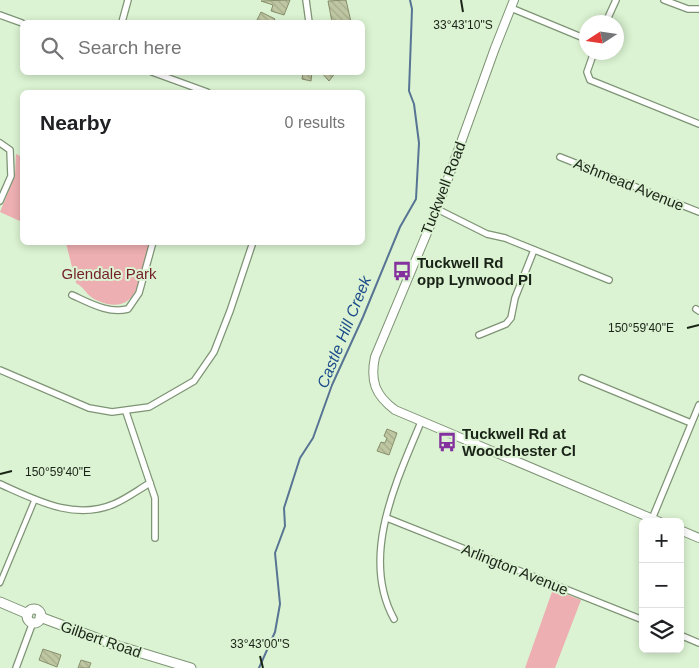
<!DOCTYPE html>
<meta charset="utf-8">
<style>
body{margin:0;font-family:Helvetica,sans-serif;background:#f2f2f2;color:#202124}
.controls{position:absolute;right:15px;bottom:15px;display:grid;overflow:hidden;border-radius:8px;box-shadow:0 2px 8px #0003}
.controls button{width:45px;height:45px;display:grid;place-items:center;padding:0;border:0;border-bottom:1px solid #e0e0e0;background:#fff;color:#202124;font:25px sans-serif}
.compass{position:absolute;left:579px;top:15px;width:45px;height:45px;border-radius:50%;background:#fff;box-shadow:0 2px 8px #0003;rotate:258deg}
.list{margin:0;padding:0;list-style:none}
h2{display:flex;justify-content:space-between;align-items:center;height:65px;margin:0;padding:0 20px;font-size:21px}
h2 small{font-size:16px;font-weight:400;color:#757577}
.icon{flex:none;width:28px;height:28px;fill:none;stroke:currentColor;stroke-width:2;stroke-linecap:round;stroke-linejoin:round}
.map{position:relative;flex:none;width:699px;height:668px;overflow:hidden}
.search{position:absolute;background:#fff;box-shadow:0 2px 8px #0003;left:20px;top:20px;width:345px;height:55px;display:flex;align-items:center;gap:12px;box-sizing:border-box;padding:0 18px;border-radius:8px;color:#757577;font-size:19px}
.panel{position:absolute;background:#fff;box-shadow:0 2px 8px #0003;left:20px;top:90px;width:345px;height:155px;border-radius:8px}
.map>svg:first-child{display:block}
.green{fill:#edafb1}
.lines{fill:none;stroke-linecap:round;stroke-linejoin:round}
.stream{stroke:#577494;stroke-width:2}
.building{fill:url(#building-back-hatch);stroke:#878e6b}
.pedestrian-casing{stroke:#7e9475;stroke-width:7}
.minor-casing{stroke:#7e9475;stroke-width:8}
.tertiary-casing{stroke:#7e9475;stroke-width:10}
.secondary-casing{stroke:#7e9475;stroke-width:11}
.pedestrian{stroke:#fff;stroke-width:4.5}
.minor{stroke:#fff;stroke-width:5.5}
.tertiary{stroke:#fff;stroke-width:8}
.secondary{stroke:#fff;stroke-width:9}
.ticks{fill:none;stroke:#1a2317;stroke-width:2}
.labels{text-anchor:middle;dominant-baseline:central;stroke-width:4;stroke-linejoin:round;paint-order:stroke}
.street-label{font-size:15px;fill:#1a2317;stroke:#dbf3d2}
.poi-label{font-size:15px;font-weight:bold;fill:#1a2317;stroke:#dbf3d2;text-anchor:start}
.park-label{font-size:15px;fill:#741e2a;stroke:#dbf3d2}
.water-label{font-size:16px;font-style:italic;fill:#1d4c8c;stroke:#dbf3d2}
.ticks-label{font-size:12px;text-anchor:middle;fill:#1a2317;stroke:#dbf3d2;stroke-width:4;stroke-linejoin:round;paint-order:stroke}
</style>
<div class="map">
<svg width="699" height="668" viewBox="0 0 699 668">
<defs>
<pattern id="building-back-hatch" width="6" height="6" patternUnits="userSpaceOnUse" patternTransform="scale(1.25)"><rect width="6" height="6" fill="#bfc7a2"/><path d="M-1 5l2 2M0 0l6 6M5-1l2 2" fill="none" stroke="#a4ab8b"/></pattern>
</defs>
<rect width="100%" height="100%" fill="#dbf3d2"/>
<g class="green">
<path d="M16,154L22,157V222L0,212L15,175Z"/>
<path d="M66,243H150C141,273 140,320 96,300C87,296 84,287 76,283Z"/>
<path d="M553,589L581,600L555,668H525Z"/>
</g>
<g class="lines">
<path class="stream" d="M259,668L275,632L280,604L275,553L285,526L284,508L300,458L313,438L332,385L363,317L400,227L416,199L419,143L414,104L409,91L412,9L410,0"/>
</g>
<g class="building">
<path d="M290,0L284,15L271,11L273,5L261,1Z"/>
<path d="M346,0L351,22H332L328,1Z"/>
<path d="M261,12L275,19L273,22H256Z"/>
<path d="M303,72H312L311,81L302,79Z"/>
<path d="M321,72H336L329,81Z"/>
<path d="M387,429L397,433L389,455L377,451L381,442L385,443L387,438L384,436Z"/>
<path d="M43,649L61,655L57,667L39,660Z"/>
<path d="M81,660L91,663L89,668H78Z"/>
</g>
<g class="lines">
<defs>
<path id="pedestrian" d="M0,583L35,499"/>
<g id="minor">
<path d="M306,0L309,22"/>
<path d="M664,0L688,9H699"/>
<path d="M511,8L586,39"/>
<path d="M0,15L22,23"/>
<path d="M122,22L128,0"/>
<path d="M606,22L616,0"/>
<path d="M594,52L587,72L590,80L699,124"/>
<path d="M152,72L207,92"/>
<path d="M0,143L10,150L11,176L0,201"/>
<path d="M560,157L699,212"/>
<path d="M437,209L487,234L505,238L609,280"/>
<path d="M72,295C90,303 108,314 128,309L139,293L153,242"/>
<path d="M696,309L699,311"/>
<path d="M479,335L506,324L511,318L515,298L534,250"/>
<path d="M0,370L89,408L112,412L149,407L194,381L214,352L230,311L253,242"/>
<path d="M582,378L691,423"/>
<path d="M126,412L155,498V538"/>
<path d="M0,484C36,500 74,521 114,504C126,499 138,490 150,483"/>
<path d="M387,518L643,620"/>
<path d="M652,519L699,405"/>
<path d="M394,619C360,557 396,482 421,422"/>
<path d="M680,635L699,643"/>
<path d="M16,668L33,622"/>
</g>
<g id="tertiary">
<path d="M514,0L495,48L437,209L375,357C370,381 375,395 395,410L660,522"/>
<path d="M680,530L699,538"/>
</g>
<g id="secondary">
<path d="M0,602L28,614"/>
<circle cx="34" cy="616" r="7"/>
<path d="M40,617L115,645L191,668"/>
</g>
</defs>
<use href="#pedestrian" class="pedestrian-casing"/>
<use href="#minor" class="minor-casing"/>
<use href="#tertiary" class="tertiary-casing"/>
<use href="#secondary" class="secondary-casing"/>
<use href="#pedestrian" class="pedestrian"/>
<use href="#minor" class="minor"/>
<use href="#tertiary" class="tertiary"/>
<use href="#secondary" class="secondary"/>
</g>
<path class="ticks" d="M461,0L463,12M687,328L699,325M0,474L12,471M260,656L263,668"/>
<defs>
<symbol id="bus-bare" viewBox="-9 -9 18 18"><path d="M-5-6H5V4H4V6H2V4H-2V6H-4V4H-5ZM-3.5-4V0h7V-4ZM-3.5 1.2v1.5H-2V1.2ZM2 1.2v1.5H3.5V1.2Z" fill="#85309f" stroke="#dbf3d2" stroke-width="2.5" paint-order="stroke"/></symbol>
</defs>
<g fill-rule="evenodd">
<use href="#bus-bare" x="388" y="257" width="28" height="28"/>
<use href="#bus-bare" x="433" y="428" width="28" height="28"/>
</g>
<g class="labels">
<g class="street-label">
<text transform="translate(629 184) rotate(22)">Ashmead Avenue</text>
<text transform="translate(443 188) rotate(-69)">Tuckwell Road</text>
<text transform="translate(515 569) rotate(22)">Arlington Avenue</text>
<text transform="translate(101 639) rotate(19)">Gilbert Road</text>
</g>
<g class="poi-label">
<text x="417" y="262">Tuckwell Rd<tspan x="417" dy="17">opp Lynwood Pl</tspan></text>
<text x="462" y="433">Tuckwell Rd at<tspan x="462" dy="17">Woodchester Cl</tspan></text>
</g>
<g class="park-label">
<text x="109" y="273">Glendale Park</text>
</g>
<g class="water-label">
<text transform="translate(344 332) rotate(-68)">Castle Hill Creek</text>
</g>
</g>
<g class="ticks-label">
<text x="463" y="29">33°43'10"S</text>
<text x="641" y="332">150°59'40"E</text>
<text x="58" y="476">150°59'40"E</text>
<text x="260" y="648">33°43'00"S</text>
</g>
</svg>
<div class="controls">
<button>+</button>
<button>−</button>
<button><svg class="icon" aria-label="layers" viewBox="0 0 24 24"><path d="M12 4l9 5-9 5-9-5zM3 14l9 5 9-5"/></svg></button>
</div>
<svg class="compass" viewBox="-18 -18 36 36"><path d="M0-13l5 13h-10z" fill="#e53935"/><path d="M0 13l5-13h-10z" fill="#757577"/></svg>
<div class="search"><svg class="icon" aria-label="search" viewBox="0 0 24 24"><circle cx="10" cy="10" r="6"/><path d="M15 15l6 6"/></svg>Search here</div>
<section class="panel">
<h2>Nearby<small>0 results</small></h2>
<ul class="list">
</ul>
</section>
</div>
